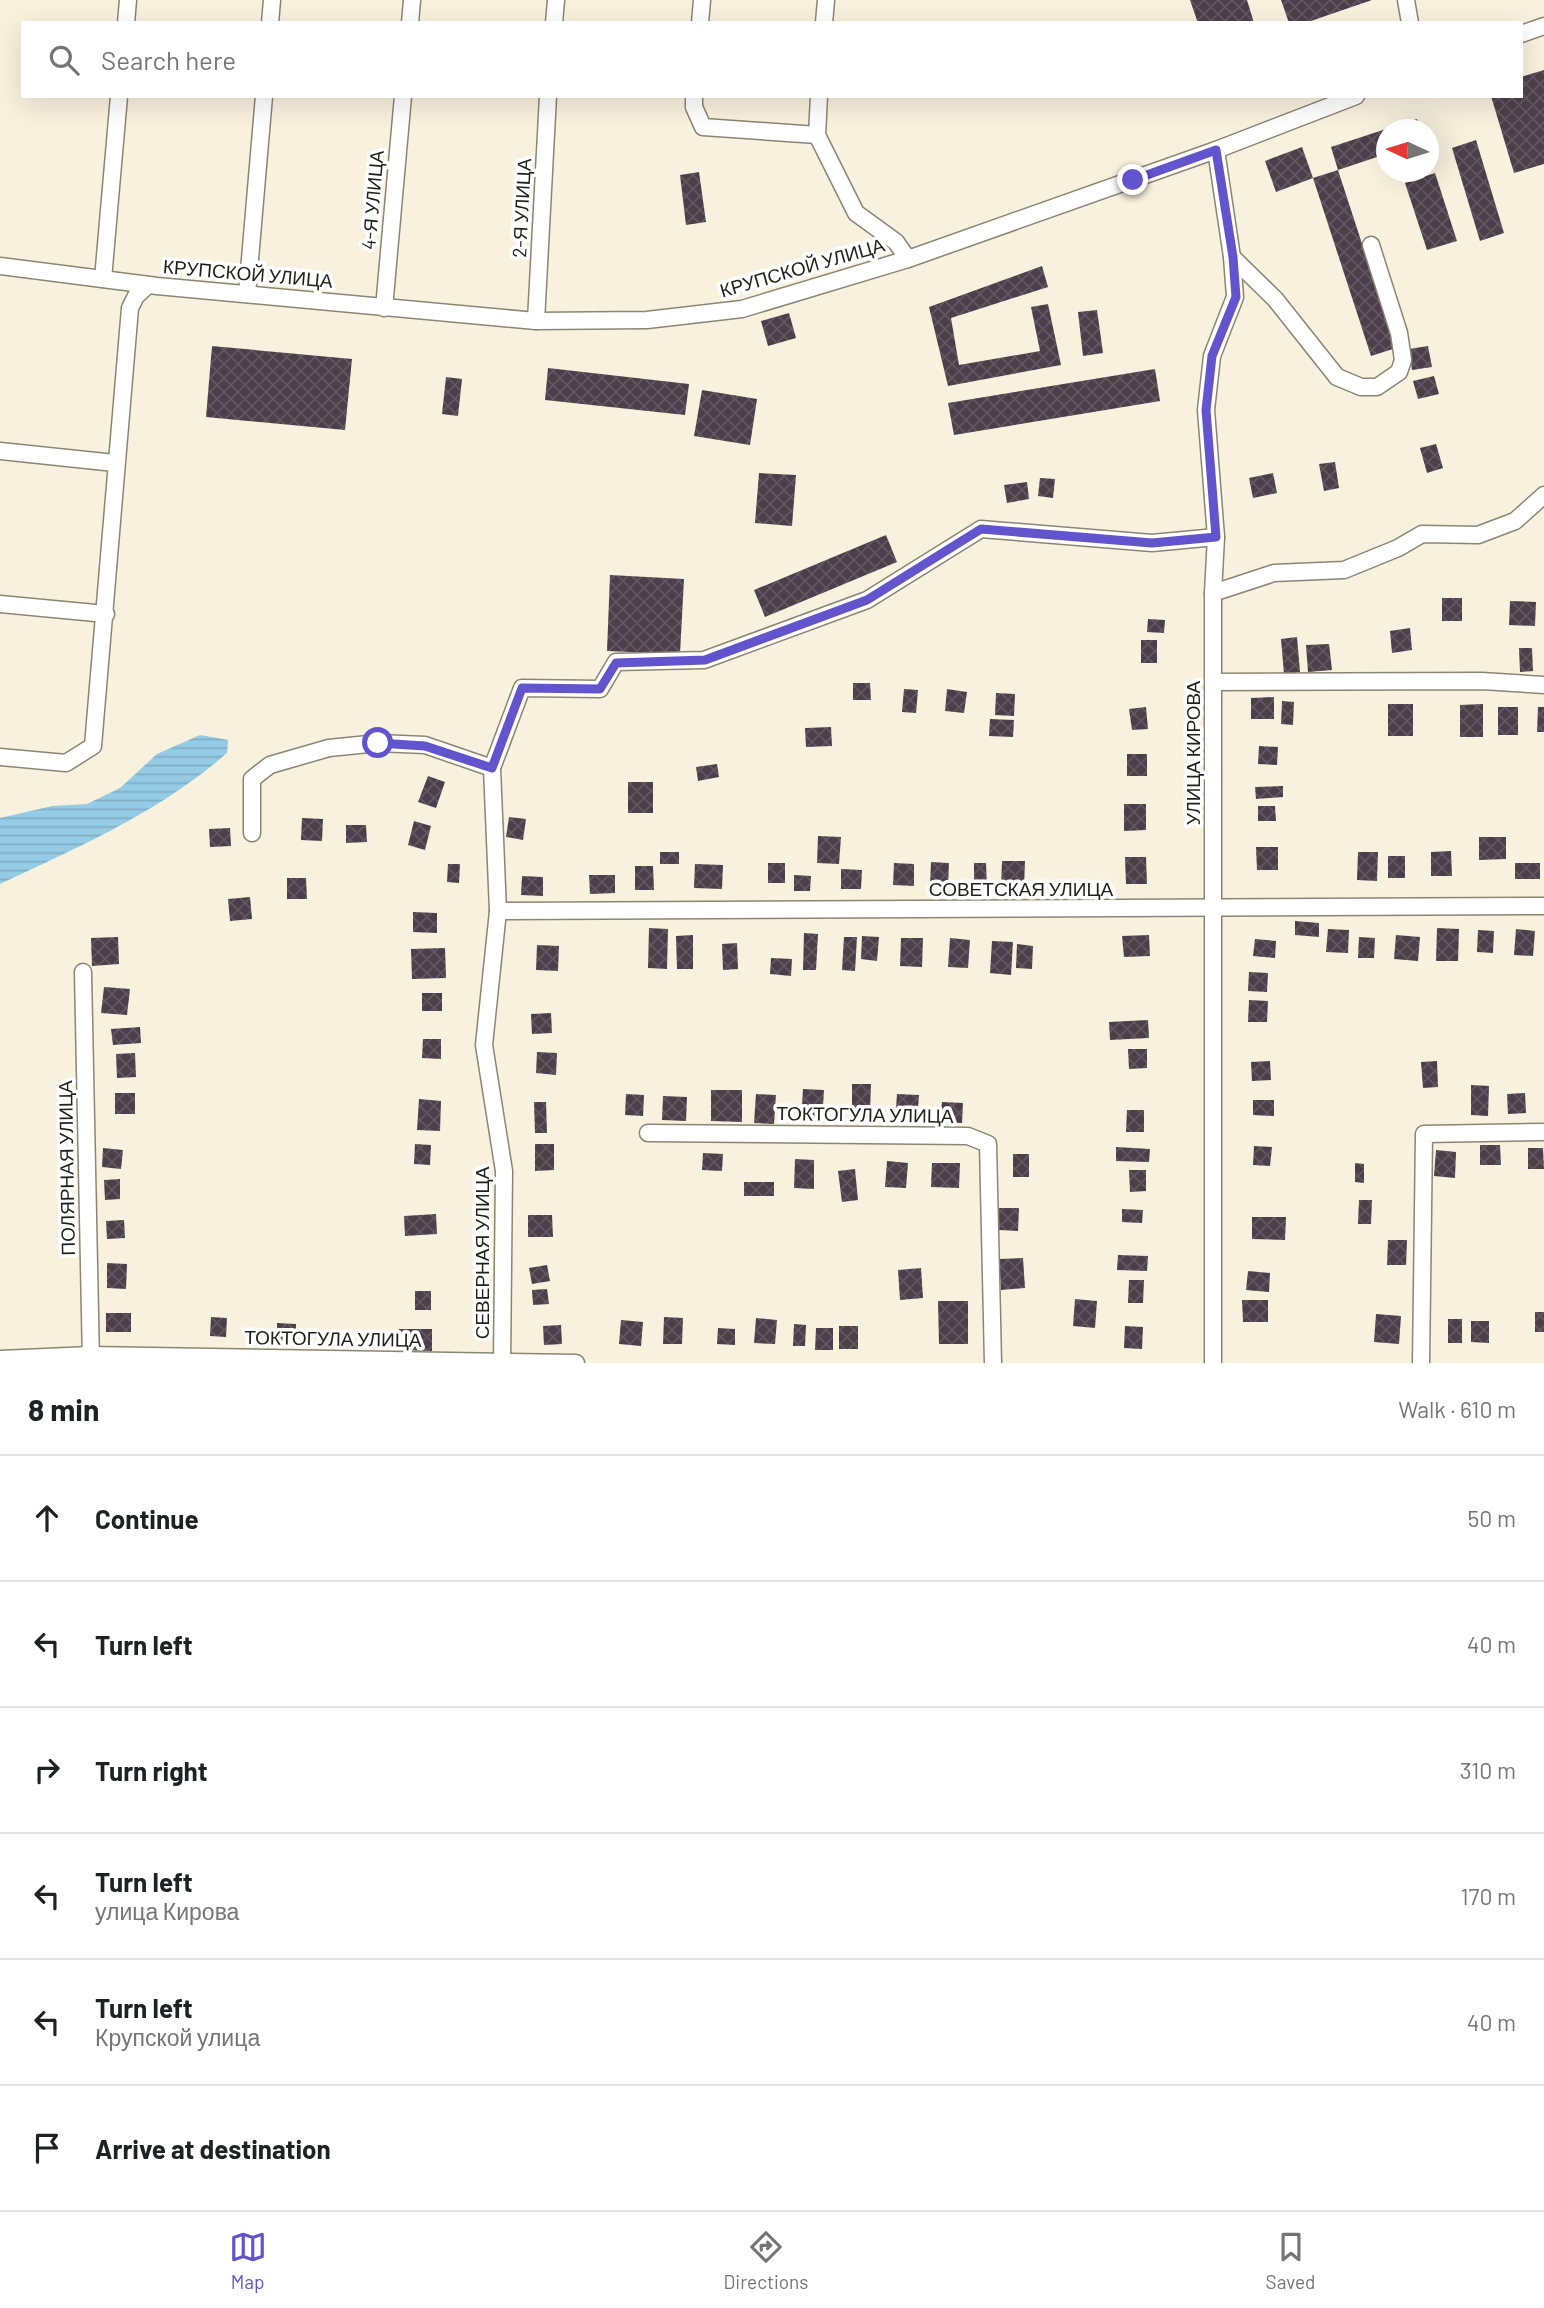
<!DOCTYPE html>
<meta charset="utf-8">
<style>
body{margin:0;font-family:Barlow,sans-serif;background:#f6f6f6;color:#202124}
.compass{position:absolute;left:1376px;top:119px;width:63px;height:63px;border-radius:50%;background:#fff;box-shadow:0 7px 28px #0002;rotate:274deg}
.stop{position:absolute;width:21px;height:21px;margin:-16px;border:5px solid #6154cd;border-radius:50%;background:#fff}
.stop.end{background:#6154cd;border-color:#fff;box-shadow:0 2px 7px #0008}
.list{margin:0;padding:0;list-style:none}
h2{display:flex;justify-content:space-between;align-items:center;height:91px;margin:0;padding:0 28px;font-size:30px}
h2 small{font-size:23px;font-weight:400;color:#757577}
.list li{display:grid;grid-template-columns:46px 1fr auto;gap:21px;align-items:center;box-sizing:border-box;height:126px;padding:0 28px;border-top:2px solid #e0e0e0}
.list b{display:block;font-size:26px;white-space:nowrap}
.list p{margin:0;font-size:23px;white-space:nowrap;color:#757577}
.list em{font-size:23px;font-style:normal;color:#757577}
.icon{flex:none;width:38px;height:38px;fill:none;stroke:currentColor;stroke-width:2;stroke-linecap:round;stroke-linejoin:round}
.map{position:relative;flex:none;width:1544px;height:1363px;overflow:hidden}
.search{position:absolute;background:#fff;box-shadow:0 7px 28px #0002;left:21px;right:21px;top:21px;height:77px;display:flex;align-items:center;gap:18px;box-sizing:border-box;padding:0 24px;border-radius:0px;color:#757577;font-size:26px}
.sheet{height:847px;background:#fff}
nav{display:flex;justify-content:space-around;align-items:center;box-sizing:border-box;height:98px;border-top:2px solid #e0e0e0;background:#fff;font-size:19px;color:#757577}
nav a{display:grid;justify-items:center;gap:4px}
nav .on{color:#6154cd}
.map>svg:first-child{display:block}
.water{fill:url(#water-rules)}
.building{fill:url(#building-cross-hatch)}
.lines{fill:none;stroke-linecap:round;stroke-linejoin:round}
.street-casing{stroke:#8b8574;stroke-width:19}
.street{stroke:#fff;stroke-width:16}
.route{stroke:#6154cd;stroke-width:9}
.labels{text-anchor:middle;dominant-baseline:central;stroke-width:7;stroke-linejoin:round;paint-order:stroke}
.street-label{font-size:19px;fill:#211f18;stroke:#fff}
</style>
<div class="map">
<svg width="1544" height="1363" viewBox="0 0 1544 1363">
<defs>
<pattern id="water-rules" width="6" height="5" patternUnits="userSpaceOnUse" patternTransform="scale(1.75)"><rect width="6" height="5" fill="#94cbe5"/><path d="M0 2.5h6" fill="none" stroke="#7faec4"/></pattern>
<pattern id="building-cross-hatch" width="8" height="8" patternUnits="userSpaceOnUse" patternTransform="scale(1.75)"><rect width="8" height="8" fill="#4c3f4a"/><path d="M0 0l8 8M0 8l8-8" fill="none" stroke="#625860"/></pattern>
</defs>
<rect width="100%" height="100%" fill="#f8f1de"/>
<path class="water" d="M200,735L228,740L227,753C161,811 79,847 0,884V818L52,806L87,804L120,788L157,754Z"/>
<g class="building">
<path d="M1190,0H1247L1254,23H1198Z"/>
<path d="M1281,0H1372L1305,23H1289Z"/>
<path d="M1544,70V164L1514,173L1491,96H1521V77Z"/>
<path d="M1417,119L1421,130H1387V129Z"/>
<path d="M1386,129V154L1338,170L1331,147Z"/>
<path d="M1476,140L1504,233L1480,241L1452,148Z"/>
<path d="M1302,147L1313,178L1276,192L1265,161Z"/>
<path d="M1338,170L1396,348L1371,356L1313,178Z"/>
<path d="M699,172L706,222L686,225L680,175Z"/>
<path d="M1435,173L1457,241L1427,250L1405,183Z"/>
<path d="M1042,266L1048,287L951,318L959,365L1040,351L1031,307L1048,304L1061,365L948,386L929,307Z"/>
<path d="M1097,310L1103,353L1083,356L1078,312Z"/>
<path d="M789,313L796,338L768,346L761,321Z"/>
<path d="M212,346L352,359L345,430L206,417Z"/>
<path d="M1428,346L1432,367L1412,370L1409,349Z"/>
<path d="M548,368L689,384L685,415L545,400Z"/>
<path d="M1155,369L1160,401L954,435L948,403Z"/>
<path d="M1434,376L1439,394L1418,399L1413,381Z"/>
<path d="M446,377L462,379L458,416L442,414Z"/>
<path d="M702,390L757,399L750,445L694,436Z"/>
<path d="M1436,444L1443,468L1427,473L1420,448Z"/>
<path d="M1335,462L1339,488L1324,491L1319,464Z"/>
<path d="M759,473L796,475L792,526L755,523Z"/>
<path d="M1273,473L1277,493L1253,498L1249,478Z"/>
<path d="M1040,478L1055,479L1053,498L1038,496Z"/>
<path d="M1027,482L1029,499L1007,503L1004,485Z"/>
<path d="M886,535L897,562L765,617L754,590Z"/>
<path d="M610,575L684,579L680,654L607,651Z"/>
<rect x="1442" y="598" width="20" height="23"/>
<path d="M1510,601L1536,602L1535,626L1509,625Z"/>
<path d="M1148,619L1165,620L1164,633L1147,632Z"/>
<path d="M1410,628L1412,650L1392,653L1390,631Z"/>
<path d="M1297,637L1300,672L1284,674L1281,639Z"/>
<rect x="1141" y="640" width="16" height="23"/>
<path d="M1329,644L1332,670L1308,672L1306,645Z"/>
<path d="M1519,648H1532L1533,671L1520,672Z"/>
<path d="M853,683H870L871,700H853Z"/>
<path d="M904,689L918,690L916,713L902,712Z"/>
<path d="M947,689L967,692L964,713L945,711Z"/>
<path d="M996,693L1015,694L1014,716L995,715Z"/>
<path d="M1274,697V719H1251V698Z"/>
<path d="M1282,701L1294,702L1293,725L1281,724Z"/>
<rect x="1388" y="704" width="25" height="32"/>
<path d="M1483,704V737H1460V705Z"/>
<path d="M1146,707L1148,729L1132,730L1129,709Z"/>
<rect x="1498" y="707" width="20" height="28"/>
<path d="M1538,707H1544V732H1537Z"/>
<path d="M990,719L1014,720L1013,737L989,736Z"/>
<path d="M831,727L832,746L806,747L805,728Z"/>
<path d="M1259,746L1278,747L1277,765L1258,764Z"/>
<rect x="1127" y="754" width="20" height="22"/>
<path d="M717,764L719,777L698,781L696,767Z"/>
<path d="M428,776L445,782L436,808L418,802Z"/>
<rect x="628" y="782" width="25" height="31"/>
<path d="M1283,786V797L1256,799L1255,787Z"/>
<path d="M1124,804H1146V830L1124,831Z"/>
<path d="M1258,806H1275L1276,821H1258Z"/>
<path d="M509,817L526,819L523,840L506,837Z"/>
<path d="M302,818L323,819L322,841L301,840Z"/>
<path d="M414,821L431,826L425,850L408,845Z"/>
<path d="M346,825H366L367,842L346,843Z"/>
<path d="M230,828L231,846L210,847L209,829Z"/>
<path d="M818,836L841,837L839,864L817,863Z"/>
<path d="M1479,837H1506V859L1479,860Z"/>
<path d="M1256,847H1278V870H1257Z"/>
<path d="M1451,851L1452,876H1431V852Z"/>
<rect x="660" y="852" width="19" height="12"/>
<path d="M1358,852H1378L1377,881L1357,880Z"/>
<rect x="1388" y="856" width="17" height="22"/>
<path d="M1125,857H1146L1147,884H1126Z"/>
<path d="M1002,861H1025L1024,888L1001,887Z"/>
<path d="M931,862L949,863L948,887L930,885Z"/>
<rect x="768" y="863" width="17" height="20"/>
<path d="M894,863L914,864V886L893,885Z"/>
<path d="M974,863H986L987,886H974Z"/>
<rect x="1515" y="863" width="25" height="16"/>
<path d="M448,864H460L459,883L447,882Z"/>
<path d="M695,864L723,865L722,889L694,888Z"/>
<path d="M635,866H653L654,890H635Z"/>
<path d="M841,869L862,870L861,889H841Z"/>
<path d="M589,875H615V893L590,894Z"/>
<path d="M794,875L811,876L810,891H794Z"/>
<path d="M522,876L543,877V896L521,895Z"/>
<path d="M287,878H306L307,899H287Z"/>
<path d="M250,897L252,919L230,921L228,899Z"/>
<path d="M413,912L437,913V933L413,932Z"/>
<path d="M1295,921L1319,923V937L1295,935Z"/>
<path d="M649,928L668,929L667,969L648,968Z"/>
<path d="M1437,928L1459,929L1458,961H1436Z"/>
<path d="M1328,929L1349,930L1348,953L1326,952Z"/>
<path d="M1516,929L1535,931L1533,956L1514,955Z"/>
<path d="M1478,930L1494,931L1493,953L1477,952Z"/>
<path d="M804,933L818,934L816,970H803Z"/>
<path d="M693,935V969H677L676,936Z"/>
<path d="M1149,935L1150,956L1124,957L1122,936Z"/>
<path d="M1396,935L1420,937L1418,961L1394,959Z"/>
<path d="M862,936L879,937L877,961L861,959Z"/>
<path d="M118,937L119,964L92,966L91,938Z"/>
<path d="M844,937H857L855,971L842,970Z"/>
<path d="M1359,937L1375,938L1374,958H1358Z"/>
<path d="M901,938H923L922,967L900,966Z"/>
<path d="M950,938L970,940L968,968L948,967Z"/>
<path d="M1255,939L1276,941L1275,958L1253,956Z"/>
<path d="M992,941L1013,942L1011,975L990,973Z"/>
<path d="M737,943L738,969L723,970L722,944Z"/>
<path d="M1017,944L1033,946L1032,969L1016,968Z"/>
<path d="M537,945L559,946L558,971L536,970Z"/>
<path d="M445,948L446,978L412,979L411,949Z"/>
<path d="M771,958L792,959L791,976L770,974Z"/>
<path d="M1249,972L1268,973L1267,992L1248,991Z"/>
<path d="M104,987L130,989L127,1015L101,1013Z"/>
<rect x="422" y="993" width="20" height="18"/>
<path d="M1249,1000L1268,1001L1267,1022H1248Z"/>
<path d="M551,1013L552,1033L532,1034L531,1014Z"/>
<path d="M1148,1020L1149,1038L1110,1040L1109,1022Z"/>
<path d="M140,1027L141,1043L113,1045L111,1029Z"/>
<path d="M423,1039H441V1059L422,1058Z"/>
<path d="M1128,1049H1147V1068L1129,1069Z"/>
<path d="M537,1052L557,1053L556,1075L536,1073Z"/>
<path d="M135,1053L136,1077L117,1078L116,1054Z"/>
<path d="M1270,1061L1271,1080L1252,1081L1251,1062Z"/>
<path d="M1437,1061L1438,1087L1423,1088L1421,1062Z"/>
<path d="M852,1084H871L870,1112H852Z"/>
<path d="M1471,1085L1489,1086L1488,1116L1471,1115Z"/>
<path d="M803,1089L824,1090L822,1121L801,1120Z"/>
<path d="M711,1090H742V1122L711,1121Z"/>
<rect x="115" y="1093" width="20" height="21"/>
<path d="M1525,1093L1526,1113L1508,1114L1507,1094Z"/>
<path d="M626,1094L644,1095L643,1116L625,1115Z"/>
<path d="M756,1094L776,1095L774,1124L754,1123Z"/>
<path d="M897,1094L919,1095L917,1124L895,1123Z"/>
<path d="M663,1096L687,1097L686,1121L662,1120Z"/>
<path d="M419,1099L441,1101L440,1131L417,1130Z"/>
<path d="M1253,1100H1274V1116L1253,1115Z"/>
<path d="M534,1102H546L547,1133H535Z"/>
<path d="M942,1102L963,1103L962,1123L940,1122Z"/>
<path d="M1127,1110H1144V1132H1126Z"/>
<path d="M415,1144L431,1145L430,1165L414,1164Z"/>
<path d="M535,1144H554V1170L535,1171Z"/>
<path d="M1480,1145H1500L1501,1165H1480Z"/>
<path d="M1254,1146L1272,1147L1270,1166L1253,1165Z"/>
<path d="M1116,1147L1150,1149L1149,1162L1116,1161Z"/>
<path d="M103,1148L123,1150L121,1169L102,1167Z"/>
<path d="M1528,1148H1543L1544,1169H1528Z"/>
<path d="M1436,1150L1456,1152L1455,1178L1434,1176Z"/>
<path d="M703,1153L723,1154L722,1171L702,1170Z"/>
<rect x="1013" y="1154" width="16" height="23"/>
<path d="M795,1159L814,1160V1189L794,1188Z"/>
<path d="M887,1161L908,1163L906,1188L885,1187Z"/>
<path d="M932,1163H960L959,1188L931,1187Z"/>
<path d="M1355,1163L1364,1164V1183L1355,1182Z"/>
<path d="M855,1169L858,1200L842,1202L838,1171Z"/>
<path d="M1129,1170H1146V1191L1130,1192Z"/>
<path d="M120,1179V1199L105,1200L104,1180Z"/>
<rect x="744" y="1182" width="30" height="14"/>
<path d="M1359,1200H1372L1371,1224H1358Z"/>
<path d="M999,1208H1019L1018,1231L999,1230Z"/>
<path d="M1122,1209L1143,1210L1142,1223L1122,1222Z"/>
<path d="M436,1214L437,1234L405,1236L404,1216Z"/>
<path d="M528,1215H552L553,1237H528Z"/>
<path d="M1252,1217H1286L1285,1240L1252,1239Z"/>
<path d="M124,1220L125,1238L107,1239L106,1221Z"/>
<path d="M1388,1240H1407L1406,1265H1387Z"/>
<path d="M1118,1255L1148,1256L1147,1271L1117,1270Z"/>
<path d="M1023,1258L1025,1288L1001,1290L999,1259Z"/>
<path d="M107,1263L127,1264L126,1289L107,1288Z"/>
<path d="M547,1265L550,1281L532,1284L529,1268Z"/>
<path d="M921,1268L923,1298L900,1300L898,1270Z"/>
<path d="M1248,1271L1270,1273L1269,1292L1246,1290Z"/>
<path d="M1129,1280H1144L1143,1303H1128Z"/>
<path d="M547,1289L549,1304L533,1305L532,1290Z"/>
<rect x="415" y="1291" width="16" height="19"/>
<path d="M1075,1299L1097,1301L1095,1328L1073,1326Z"/>
<path d="M1242,1300H1268V1322H1243Z"/>
<path d="M938,1301H968V1344H939Z"/>
<rect x="1535" y="1312" width="9" height="20"/>
<rect x="106" y="1313" width="25" height="19"/>
<path d="M1376,1314L1401,1316L1399,1344L1374,1342Z"/>
<path d="M211,1317L227,1318L226,1337L210,1336Z"/>
<path d="M664,1317L683,1318L682,1344H663Z"/>
<path d="M756,1318L777,1320L775,1344L754,1343Z"/>
<rect x="1448" y="1319" width="14" height="24"/>
<path d="M621,1320L643,1322L641,1346L619,1344Z"/>
<path d="M1471,1321H1489V1343L1471,1342Z"/>
<path d="M277,1323L296,1324V1342H277Z"/>
<path d="M794,1324L806,1325L805,1346H793Z"/>
<path d="M561,1325L562,1344L544,1345L543,1326Z"/>
<rect x="839" y="1326" width="19" height="23"/>
<path d="M1125,1326L1143,1327L1142,1349L1124,1348Z"/>
<path d="M718,1328L735,1329V1345L717,1344Z"/>
<path d="M816,1328H833V1350H815Z"/>
<path d="M399,1329H432V1351L398,1350Z"/>
</g>
<g class="lines">
<defs>
<g id="street">
<path d="M1406,0L1410,23"/>
<path d="M126,23L128,0"/>
<path d="M270,23L272,0"/>
<path d="M410,23L412,0"/>
<path d="M554,23L556,0"/>
<path d="M700,23L702,0"/>
<path d="M824,23L826,0"/>
<path d="M1521,34L1544,26"/>
<path d="M694,96V107L703,127L817,135"/>
<path d="M819,96L817,135L856,213L896,242L908,259"/>
<path d="M1232,257L1275,299L1337,377L1361,387H1377L1399,372L1403,360L1399,333L1371,245"/>
<path d="M0,266L157,286L536,321L647,320L742,309L908,259L1216,150L1356,96"/>
<path d="M103,279L119,96"/>
<path d="M247,294L264,96"/>
<path d="M384,308L403,96"/>
<path d="M536,321L548,96"/>
<path d="M0,451L115,463"/>
<path d="M1213,593L1274,573L1344,570L1398,548L1422,534L1478,535L1515,521L1544,495"/>
<path d="M0,604L106,614"/>
<path d="M1213,682L1482,681L1544,685"/>
<path d="M0,757L66,763L93,746L130,308L136,296L148,285"/>
<path d="M252,833V779L270,765L329,748L378,743L425,745L492,768"/>
<path d="M498,911L1544,906"/>
<path d="M83,972L91,1363"/>
<path d="M648,1133L968,1136L988,1144L993,1363"/>
<path d="M0,1359L90,1355L576,1363"/>
<path d="M502,1363L504,1171L484,1045L498,911L492,768L522,688L600,689L616,662L704,660L867,600L981,529L1152,543L1216,537"/>
<path d="M1213,1363V593L1216,537L1206,410L1212,356L1235,297L1232,257L1216,150"/>
<path d="M1421,1363L1424,1134L1544,1132"/>
</g>
</defs>
<use href="#street" class="street-casing"/>
<use href="#street" class="street"/>
</g>
<g class="lines">
<path class="route" d="M378,743L425,746L492,768L522,688L600,689L616,663L705,660L867,600L981,529L1152,543L1216,537L1206,410L1212,356L1236,297L1233,257L1216,150L1133,180"/>
</g>
<g class="labels">
<g class="street-label">
<text transform="translate(372 200) rotate(-85)">4-Я УЛИЦА</text>
<text transform="translate(521 208) rotate(-87)">2-Я УЛИЦА</text>
<text transform="translate(802 267) rotate(-16)">КРУПСКОЙ УЛИЦА</text>
<text transform="translate(248 273) rotate(5)">КРУПСКОЙ УЛИЦА</text>
<text transform="translate(1192 753) rotate(-90)">УЛИЦА КИРОВА</text>
<text x="1021" y="888">СОВЕТСКАЯ УЛИЦА</text>
<text transform="translate(865 1114) rotate(1)">ТОКТОГУЛА УЛИЦА</text>
<text transform="translate(66 1168) rotate(-91)">ПОЛЯРНАЯ УЛИЦА</text>
<text transform="translate(481 1253) rotate(-90)">СЕВЕРНАЯ УЛИЦА</text>
<text transform="translate(333 1338) rotate(1)">ТОКТОГУЛА УЛИЦА</text>
</g>
</g>
</svg>
<svg class="compass" viewBox="-18 -18 36 36"><path d="M0-13l5 13h-10z" fill="#e53935"/><path d="M0 13l5-13h-10z" fill="#757577"/></svg>
<div class="stop" style="left:378px;top:743px"></div>
<div class="stop end" style="left:1133px;top:180px"></div>
<div class="search"><svg class="icon" aria-label="search" viewBox="0 0 24 24"><circle cx="10" cy="10" r="6"/><path d="M15 15l6 6"/></svg>Search here</div>
</div>
<section class="sheet">
<h2>8 min<small>Walk · 610 m</small></h2>
<ul class="list">
<li><svg class="icon" aria-label="ahead" viewBox="0 0 24 24"><path d="M12 20V5M6 11l6-6 6 6"/></svg><div><b>Continue</b></div><em>50 m</em></li>
<li><svg class="icon" aria-label="left" viewBox="0 0 24 24"><path d="M17 20v-9H6M10 6l-5 5 5 5"/></svg><div><b>Turn left</b></div><em>40 m</em></li>
<li><svg class="icon" aria-label="right" viewBox="0 0 24 24"><path d="M7 20v-9h11M14 6l5 5-5 5"/></svg><div><b>Turn right</b></div><em>310 m</em></li>
<li><svg class="icon" aria-label="left" viewBox="0 0 24 24"><path d="M17 20v-9H6M10 6l-5 5 5 5"/></svg><div><b>Turn left</b><p>улица Кирова</p></div><em>170 m</em></li>
<li><svg class="icon" aria-label="left" viewBox="0 0 24 24"><path d="M17 20v-9H6M10 6l-5 5 5 5"/></svg><div><b>Turn left</b><p>Крупской улица</p></div><em>40 m</em></li>
<li><svg class="icon" aria-label="arrive" viewBox="0 0 24 24"><path d="M6 21V4h12l-3 4 3 4H6"/></svg><div><b>Arrive at destination</b></div></li>
</ul>
</section>
<nav>
<a class="on"><svg class="icon" aria-label="map" viewBox="0 0 24 24"><path d="M3 6l6-2 6 2 6-2v14l-6 2-6-2-6 2zM9 4v14M15 6v14"/></svg>Map</a>
<a><svg class="icon" aria-label="directions" viewBox="0 0 24 24"><path d="M12 3l9 9-9 9-9-9zM9 14v-3h6M13 9l2 2-2 2"/></svg>Directions</a>
<a><svg class="icon" aria-label="saved" viewBox="0 0 24 24"><path d="M7 4h10v16l-5-4-5 4z"/></svg>Saved</a>
</nav>
